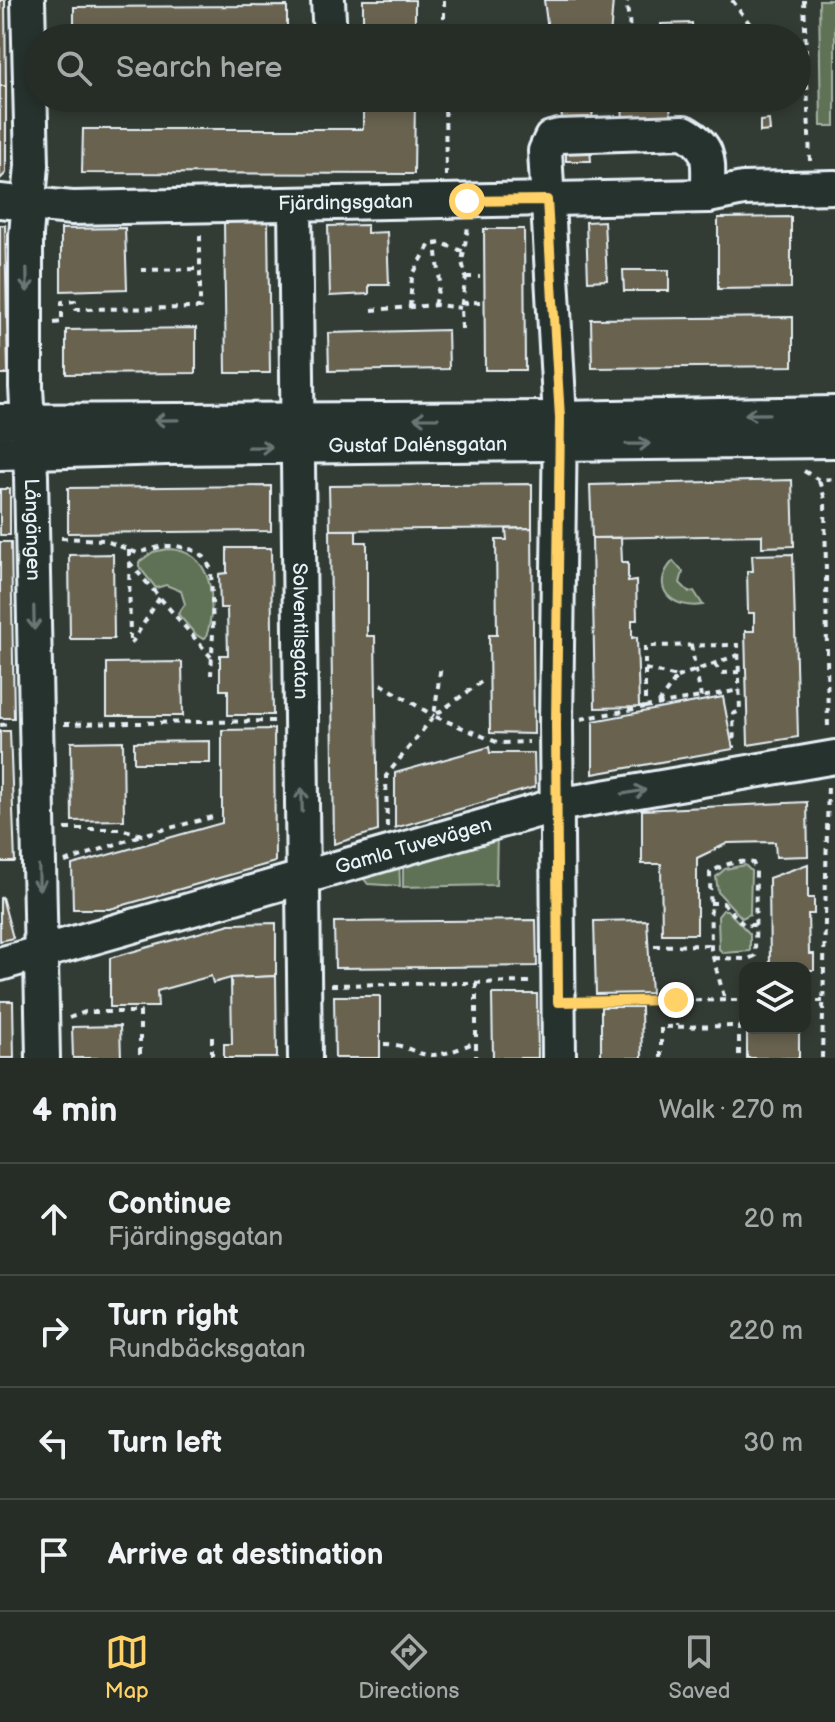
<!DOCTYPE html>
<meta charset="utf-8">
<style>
body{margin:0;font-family:"Balsamiq Sans",sans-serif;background:#323933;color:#f1f3f6}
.controls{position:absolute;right:24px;bottom:24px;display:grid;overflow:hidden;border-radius:16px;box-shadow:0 4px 12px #0003}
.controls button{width:72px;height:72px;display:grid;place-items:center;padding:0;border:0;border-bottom:2px solid #424944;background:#262d27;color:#f1f3f6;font:40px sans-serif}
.stop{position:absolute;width:24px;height:24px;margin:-18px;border:6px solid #ffd166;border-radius:50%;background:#fff}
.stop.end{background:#ffd166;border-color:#fff;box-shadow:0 2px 8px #0008}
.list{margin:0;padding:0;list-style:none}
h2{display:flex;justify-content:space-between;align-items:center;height:104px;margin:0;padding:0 32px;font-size:34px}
h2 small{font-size:26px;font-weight:400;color:#a4a8a7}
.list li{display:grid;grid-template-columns:52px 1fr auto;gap:24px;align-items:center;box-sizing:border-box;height:112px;padding:0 32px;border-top:2px solid #424944}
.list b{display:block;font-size:30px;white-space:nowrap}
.list p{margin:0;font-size:26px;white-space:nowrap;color:#a4a8a7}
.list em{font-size:26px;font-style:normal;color:#a4a8a7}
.icon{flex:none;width:44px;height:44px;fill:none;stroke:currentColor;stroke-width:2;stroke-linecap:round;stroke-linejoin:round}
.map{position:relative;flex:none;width:835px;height:1058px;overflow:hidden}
.search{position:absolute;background:#262d27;box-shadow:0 4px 12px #0003;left:24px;right:24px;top:24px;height:88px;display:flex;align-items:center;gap:20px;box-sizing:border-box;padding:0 28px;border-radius:44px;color:#a4a8a7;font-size:30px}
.sheet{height:552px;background:#262d27}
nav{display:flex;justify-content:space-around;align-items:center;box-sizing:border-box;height:112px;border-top:2px solid #424944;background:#262d27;font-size:22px;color:#a4a8a7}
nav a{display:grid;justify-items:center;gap:4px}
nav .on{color:#ffd166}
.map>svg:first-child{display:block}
.green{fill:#617254;stroke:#a4b2a6;stroke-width:2}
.building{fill:#676250;stroke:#e8f1f8;stroke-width:2}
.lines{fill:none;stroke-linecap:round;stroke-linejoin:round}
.minor-casing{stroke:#e8f1f8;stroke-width:38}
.path{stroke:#e8f1f8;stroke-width:4;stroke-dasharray:6 6;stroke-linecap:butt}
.minor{stroke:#26332d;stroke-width:32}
.oneway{stroke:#6a7674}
.route{stroke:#ffd166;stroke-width:10}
.labels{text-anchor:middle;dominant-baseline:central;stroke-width:8;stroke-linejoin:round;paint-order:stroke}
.street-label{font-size:20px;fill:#e8f1f8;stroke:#26332d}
</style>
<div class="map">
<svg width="835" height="1058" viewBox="0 0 835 1058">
<rect width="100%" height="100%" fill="#333c34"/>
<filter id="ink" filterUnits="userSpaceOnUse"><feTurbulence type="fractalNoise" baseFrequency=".0125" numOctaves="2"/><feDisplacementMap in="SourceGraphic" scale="16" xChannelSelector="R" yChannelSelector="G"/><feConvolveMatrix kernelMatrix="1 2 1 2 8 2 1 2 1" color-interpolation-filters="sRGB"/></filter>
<g filter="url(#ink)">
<g class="green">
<path d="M819,0H835V126H821Z"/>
<path d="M167,549C213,549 218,602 206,637L203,639L195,634L178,614L185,604L181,591L166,585L156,588L139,567V562L153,552Z"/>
<path d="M673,561L683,572L680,583L689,592L694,591L703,605C673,610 648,588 673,561Z"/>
<path d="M497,829L496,885L403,887V856Z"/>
<path d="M399,857L400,886L368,884L364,879L363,869Z"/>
<path d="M745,865L751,871L750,914L742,918L718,892L716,877L725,869Z"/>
<path d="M723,910H727L750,934V951L723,953L719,949L718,916Z"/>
</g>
<g class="building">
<path d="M0,0H5L6,86H0Z"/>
<rect x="363" y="0" width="52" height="38"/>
<path d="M544,0H613L610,38H549Z"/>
<path d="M287,6V38H74V7Z"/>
<path d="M692,23L693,38H661V24Z"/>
<path d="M0,86H6V173L0,179Z"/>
<path d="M363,98H415L414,174L82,173L83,129H363Z"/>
<path d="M559,98H595L592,117L562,118Z"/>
<path d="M670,103L671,120H623L622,104Z"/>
<path d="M769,120L770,131L760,132V121Z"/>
<path d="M566,149H590L591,161H566Z"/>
<path d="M791,217V288L718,289V218Z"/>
<path d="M604,221L607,280L588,281L586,222Z"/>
<path d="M224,222H268L270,373H226Z"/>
<path d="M0,225H5L8,374H0Z"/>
<path d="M367,225V233L387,232L389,285H369V294L330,296L328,226Z"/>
<path d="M125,228L127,289L61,291V229Z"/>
<path d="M484,229H524L525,370H485Z"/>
<path d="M623,270H669V291H624Z"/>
<path d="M793,317V366L592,368L591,319Z"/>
<path d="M196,328V373L66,374V330Z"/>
<path d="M448,330L449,369L329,371L328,333Z"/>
<path d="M792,480L794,546L762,547V535L592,538L590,485Z"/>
<path d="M532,484V528L330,530L329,486Z"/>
<path d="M271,486V531L68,533V488Z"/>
<rect x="0" y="489" width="10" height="46"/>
<path d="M532,528L534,734L490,733L489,635H497L496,540H507L506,529Z"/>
<path d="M330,530H356V542H367V636H375L378,831L334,844Z"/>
<path d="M592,538H621L622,562H628V582L636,581L637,620H632V638L637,637L639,707L595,708Z"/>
<path d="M0,542H11L14,718H0Z"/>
<path d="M227,548H271L273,715H228V690H220V655H228L227,608H220L219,574L227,573Z"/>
<path d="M113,554L114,639H70L69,555Z"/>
<path d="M793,554L798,737L748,745L745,631H754V613H748L747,571H753L752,555Z"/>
<path d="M182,662L183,716H107V663Z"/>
<path d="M723,697L733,749L593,774V721Z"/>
<path d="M274,729L275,862L110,909H73L72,865L222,823V730Z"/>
<path d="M0,731H10L15,862H0Z"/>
<path d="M123,741L124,820L72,821L71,742Z"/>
<path d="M210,741V763H134V742Z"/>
<path d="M489,747L490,753H534L535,787L395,828V773Z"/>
<path d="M807,802L808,856L776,857L775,842L728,843L697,858V934H662L661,864H642V810Z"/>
<path d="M808,864V898H814V914H808L809,954H814V970H809V991H805V968H770L769,878Z"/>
<path d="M2,897L13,938L0,941V898Z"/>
<path d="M536,920L537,966L335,968L334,922Z"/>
<path d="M647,920L651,993L596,994L594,921Z"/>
<path d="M276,923V976L231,978L213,983L211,976L157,991L158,1007H110V958L230,924Z"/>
<path d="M276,976L277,1058H224V1044H232L231,978Z"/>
<path d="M492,994H537L538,1058H493Z"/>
<path d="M334,996H380V1058H335Z"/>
<path d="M0,1001H13L14,1058H0Z"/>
<path d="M601,1007H641L642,1058H601Z"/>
<path d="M120,1026L121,1058H73L72,1027Z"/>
<path d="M756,1028H799V1058H747V1032H756Z"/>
</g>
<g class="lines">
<defs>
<g id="minor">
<path id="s1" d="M28,0L32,165L26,235V387L31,476L43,1058"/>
<path d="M328,0L330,38"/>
<path id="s2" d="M0,201L72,208L708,196L743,189L835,187"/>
<path id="s3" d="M295,205L305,1058"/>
<path d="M0,421L560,418L835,413"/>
<path id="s4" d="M0,453L167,448L835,441"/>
<path id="s5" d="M0,964L557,805L835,757"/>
<path d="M559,1058L556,725L560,418L545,151L551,138L559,136L684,132C715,149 707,165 708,196"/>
</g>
</defs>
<use href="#minor" class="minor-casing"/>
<g class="path">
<path d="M444,0V38"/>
<path d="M732,0L755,31L757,38"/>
<path d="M804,0L810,161"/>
<path d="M627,38C633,22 626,16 627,0"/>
<path d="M445,98L446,176"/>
<path d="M141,270L200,269"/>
<path d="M466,277H480"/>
<path d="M462,303L480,302"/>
<path d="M434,305L440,283L436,242"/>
<path d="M410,307L412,276L430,244L442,243L464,252"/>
<path d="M372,310L437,305L461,308"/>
<path d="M54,323L62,322V302L75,301L76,309L200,308V231"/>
<path d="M462,329L461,308L466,277L462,262L468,227"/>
<path d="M804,471L819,480L835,479"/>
<path d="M819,481L825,499L828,731"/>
<path d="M61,538L104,540L137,553L163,546H177L193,550L204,557L211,569L213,632L211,675"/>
<path d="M129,550L130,646"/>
<path d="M129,562L211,657"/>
<path d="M131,644L160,597"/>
<path d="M691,645L701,697"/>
<path d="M714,664L722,673L739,672"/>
<path d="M645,669L677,677L658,704"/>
<path d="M677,677L738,655"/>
<path d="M481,682L434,716L499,743L529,742"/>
<path d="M381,684L434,716"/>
<path d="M645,707L740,690"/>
<path d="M581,719L645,707V646L738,645L740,711L733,714L734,748"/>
<path d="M64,724L275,721"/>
<path d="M0,725L11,724"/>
<path d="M387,827L386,776L434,716L441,665"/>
<path d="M65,829H121L142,835L217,816"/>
<path d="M65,862L139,836"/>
<path d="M710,903H723L744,925H755"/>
<path d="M654,946L711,945"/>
<path d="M714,958L748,959L755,956L756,870L753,863C738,859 722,865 710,873L711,950L725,1000"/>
<path d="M476,983V1058"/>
<path d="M331,985L530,982"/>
<path d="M676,1000L677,1026"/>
<path d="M587,1001L745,1000"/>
<path d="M805,1001H823"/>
<path d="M69,1018L85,1012H140V1058"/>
<path d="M212,1037V1058"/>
<path d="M384,1044C407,1044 413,1054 430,1055C447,1055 460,1048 476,1042"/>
<path d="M661,1058V1027L739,1026V1058"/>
<path d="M822,1058L828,784"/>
</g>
<use href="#minor" class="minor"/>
</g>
<defs><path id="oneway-shaft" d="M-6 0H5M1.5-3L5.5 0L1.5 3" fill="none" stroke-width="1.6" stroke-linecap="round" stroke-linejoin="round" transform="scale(2)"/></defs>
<g class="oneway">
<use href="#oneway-shaft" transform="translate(27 280) rotate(89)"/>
<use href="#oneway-shaft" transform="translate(757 414) rotate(179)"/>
<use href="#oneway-shaft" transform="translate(426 418) rotate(180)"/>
<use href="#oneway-shaft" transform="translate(166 420) rotate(179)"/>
<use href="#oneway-shaft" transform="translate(638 444) rotate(-1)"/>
<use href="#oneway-shaft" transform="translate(260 447) rotate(-1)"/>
<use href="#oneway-shaft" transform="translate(34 618) rotate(89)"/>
<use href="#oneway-shaft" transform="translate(634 792) rotate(-10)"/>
<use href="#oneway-shaft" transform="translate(302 800) rotate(-91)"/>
<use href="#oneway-shaft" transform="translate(39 878) rotate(89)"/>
</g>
</g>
<g class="lines" filter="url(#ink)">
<path class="route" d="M467,201L547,200L560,418L556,725L558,1002L676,1000"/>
</g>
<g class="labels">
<g class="street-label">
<text stroke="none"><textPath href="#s2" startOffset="346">Fjärdingsgatan</textPath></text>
<text stroke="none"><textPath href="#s4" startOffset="418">Gustaf Dalénsgatan</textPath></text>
<text stroke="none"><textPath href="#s1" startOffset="530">Långängen</textPath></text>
<text stroke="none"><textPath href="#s3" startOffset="426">Solventilsgatan</textPath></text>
<text stroke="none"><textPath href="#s5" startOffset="430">Gamla Tuvevägen</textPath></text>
</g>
</g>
</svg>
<div class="controls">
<button><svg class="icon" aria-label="layers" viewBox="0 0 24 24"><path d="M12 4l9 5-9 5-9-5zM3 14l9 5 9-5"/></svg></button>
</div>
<div class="stop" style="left:467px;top:201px"></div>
<div class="stop end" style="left:676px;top:1000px"></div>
<div class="search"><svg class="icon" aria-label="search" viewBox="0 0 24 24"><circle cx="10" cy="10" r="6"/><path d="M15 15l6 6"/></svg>Search here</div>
</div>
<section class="sheet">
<h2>4 min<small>Walk · 270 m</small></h2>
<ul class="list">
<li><svg class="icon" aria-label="ahead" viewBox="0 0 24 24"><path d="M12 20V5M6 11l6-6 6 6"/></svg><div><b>Continue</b><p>Fjärdingsgatan</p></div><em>20 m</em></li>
<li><svg class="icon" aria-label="right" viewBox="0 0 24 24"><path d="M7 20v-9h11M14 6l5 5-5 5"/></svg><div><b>Turn right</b><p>Rundbäcksgatan</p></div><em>220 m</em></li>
<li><svg class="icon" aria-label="left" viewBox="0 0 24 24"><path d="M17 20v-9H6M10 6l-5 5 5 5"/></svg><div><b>Turn left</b></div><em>30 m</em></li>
<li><svg class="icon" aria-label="arrive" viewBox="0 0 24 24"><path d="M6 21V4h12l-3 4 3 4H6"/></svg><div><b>Arrive at destination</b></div></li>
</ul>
</section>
<nav>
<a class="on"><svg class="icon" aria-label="map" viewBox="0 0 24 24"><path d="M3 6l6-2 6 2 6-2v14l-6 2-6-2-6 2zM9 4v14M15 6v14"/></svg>Map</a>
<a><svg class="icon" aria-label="directions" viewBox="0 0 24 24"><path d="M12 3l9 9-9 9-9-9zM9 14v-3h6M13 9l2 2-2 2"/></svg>Directions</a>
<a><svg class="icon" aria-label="saved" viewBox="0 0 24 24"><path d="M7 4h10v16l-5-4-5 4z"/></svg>Saved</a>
</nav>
